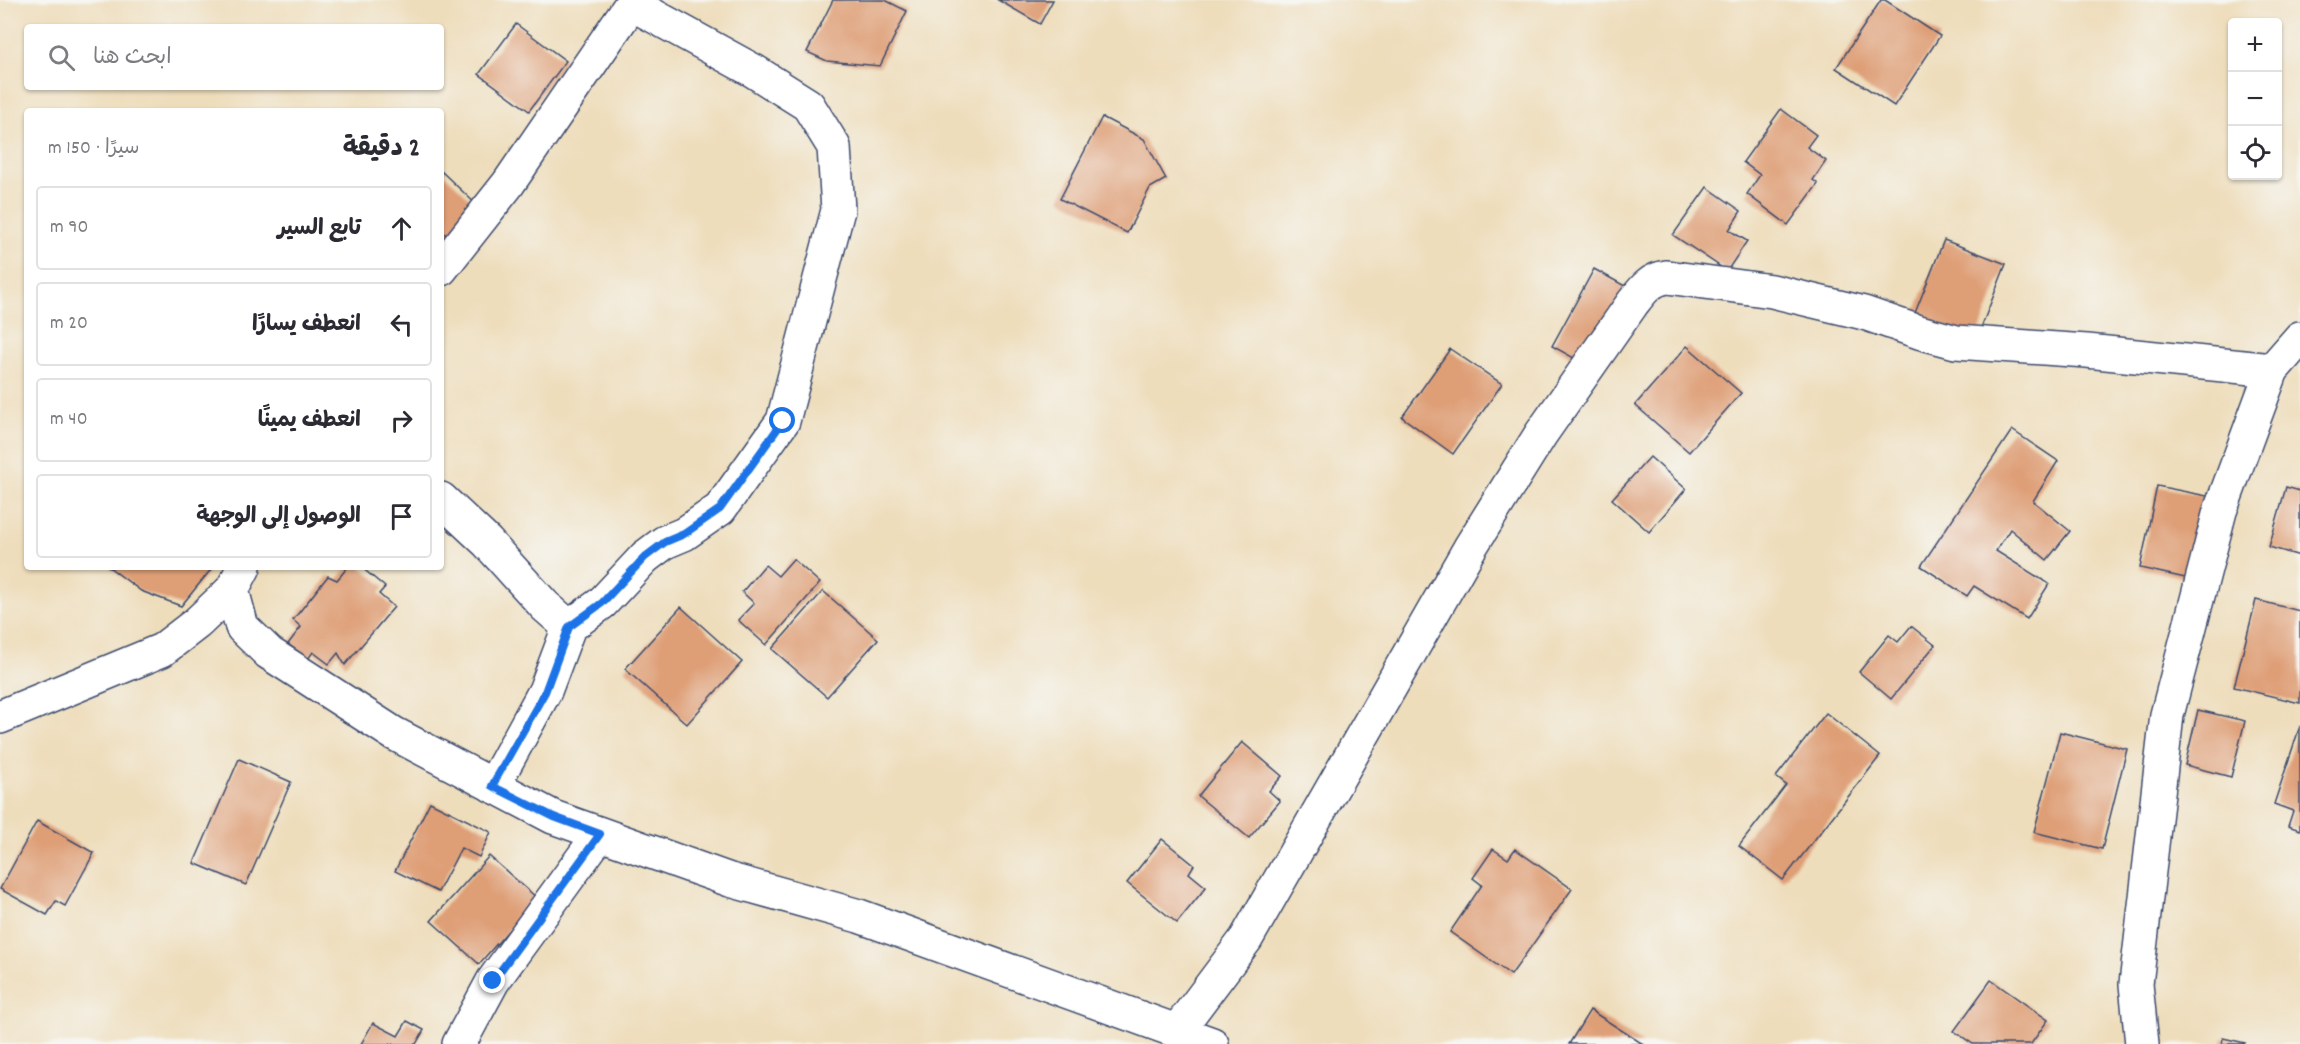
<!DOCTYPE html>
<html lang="ar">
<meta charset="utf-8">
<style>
body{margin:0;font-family:Dekko,"Playpen Sans Arabic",sans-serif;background:#f2f2f3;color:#2b2b33;direction:rtl}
.controls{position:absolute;right:18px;top:18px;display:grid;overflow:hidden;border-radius:6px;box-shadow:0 2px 4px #0004}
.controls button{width:54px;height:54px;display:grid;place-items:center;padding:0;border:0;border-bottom:2px solid #e1e1e2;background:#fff;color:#2b2b33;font:30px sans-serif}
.stop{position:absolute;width:18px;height:18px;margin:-14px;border:4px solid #1a73e8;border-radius:50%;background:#fff}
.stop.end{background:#1a73e8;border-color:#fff;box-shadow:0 2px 6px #0008}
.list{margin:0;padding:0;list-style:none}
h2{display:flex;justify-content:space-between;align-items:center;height:78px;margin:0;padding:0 24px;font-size:26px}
h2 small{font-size:20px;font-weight:400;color:#7c7c81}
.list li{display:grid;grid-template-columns:39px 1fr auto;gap:18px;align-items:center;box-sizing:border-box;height:84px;margin:0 12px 12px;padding:0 12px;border:2px solid #e1e1e2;border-radius:6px}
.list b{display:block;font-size:22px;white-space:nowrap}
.list em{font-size:20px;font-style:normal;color:#7c7c81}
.icon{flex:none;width:33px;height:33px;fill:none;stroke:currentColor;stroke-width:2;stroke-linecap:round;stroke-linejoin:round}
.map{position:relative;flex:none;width:2300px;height:1044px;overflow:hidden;direction:ltr}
.search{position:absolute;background:#fff;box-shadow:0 2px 4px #0004;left:24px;top:24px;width:420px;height:66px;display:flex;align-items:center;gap:15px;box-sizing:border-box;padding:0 21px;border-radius:6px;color:#7c7c81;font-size:22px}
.panel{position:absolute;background:#fff;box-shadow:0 2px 4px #0004;left:24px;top:108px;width:420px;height:462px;border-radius:6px;direction:rtl}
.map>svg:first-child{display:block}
.building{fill:#de9e76}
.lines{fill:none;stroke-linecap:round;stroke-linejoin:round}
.minor-casing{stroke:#3b496c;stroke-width:36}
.minor{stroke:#fff;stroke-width:33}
.route{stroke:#1a73e8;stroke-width:8}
</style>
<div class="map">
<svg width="2300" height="1044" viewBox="0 0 2300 1044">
<rect width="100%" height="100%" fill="#f6f6f2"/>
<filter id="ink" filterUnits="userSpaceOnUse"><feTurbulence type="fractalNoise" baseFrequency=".0167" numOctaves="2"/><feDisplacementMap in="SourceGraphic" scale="12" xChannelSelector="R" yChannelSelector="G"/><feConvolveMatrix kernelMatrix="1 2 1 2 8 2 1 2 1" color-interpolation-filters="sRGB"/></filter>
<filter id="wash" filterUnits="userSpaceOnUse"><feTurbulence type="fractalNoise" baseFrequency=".008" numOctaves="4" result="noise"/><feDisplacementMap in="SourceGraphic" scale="24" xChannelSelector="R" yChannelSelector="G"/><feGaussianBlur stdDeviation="1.35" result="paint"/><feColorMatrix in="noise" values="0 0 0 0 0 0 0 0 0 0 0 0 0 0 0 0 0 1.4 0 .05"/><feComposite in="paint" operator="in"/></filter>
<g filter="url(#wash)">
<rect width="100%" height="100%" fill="#edb"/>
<g id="blocks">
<g class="building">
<path d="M833,0H885L907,11L880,66L827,61L807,52Z"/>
<path d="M998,0H1053L1040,24Z"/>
<path d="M1881,0H1885L1940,36L1894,106L1836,68Z"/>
<path d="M516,24L566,61L529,111L479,74Z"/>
<path d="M1781,109L1816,135L1807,147L1826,161L1813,180L1818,184L1788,225L1747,194L1760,175L1743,162Z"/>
<path d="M1102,117L1144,139L1166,179L1150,188L1127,233L1060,199Z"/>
<path d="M441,171L480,208L451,240L441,230Z"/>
<path d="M1707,187L1741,211L1729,230L1747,241L1727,271L1673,235Z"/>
<path d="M1944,240L2006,264L1975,343L1913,318Z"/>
<path d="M1594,269L1643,296L1601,373L1552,346Z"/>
<path d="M1687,346L1741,393L1689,452L1635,405Z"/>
<path d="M1450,349L1502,384L1453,454L1402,417Z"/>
<path d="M2012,430L2058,461L2033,501L2070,531L2047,560L2010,529L1996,551L2049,584L2027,619L1974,586L1967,596L1921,566Z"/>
<path d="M1650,457L1686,489L1649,532L1612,499Z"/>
<path d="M2157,486L2217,498L2199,581L2140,568Z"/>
<path d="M2286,487L2300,491V556L2269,547Z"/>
<path d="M793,559L820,583L766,645L738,620L754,603L742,592L765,565L778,576Z"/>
<path d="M109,567H213L181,606L141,591Z"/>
<path d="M348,567H361L385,587L379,594L394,607L345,665L338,653L329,664L313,652L308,659L288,644L301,627L293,620L328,576L337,580Z"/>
<path d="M823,591L878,639L827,697L772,649Z"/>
<path d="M2256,600L2300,611V703L2234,687Z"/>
<path d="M681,607L742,662L687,724L625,669Z"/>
<path d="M1911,626L1935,645L1891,699L1859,672L1889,635L1898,642Z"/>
<path d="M2198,710L2245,721L2231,777L2185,765Z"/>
<path d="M1826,713L1880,756L1783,880L1739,846L1786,785L1776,777Z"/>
<path d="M2300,726V830L2288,826L2293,811L2274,804Z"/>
<path d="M2060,732L2127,749L2102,849L2034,832Z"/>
<path d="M1242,742L1282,776L1269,791L1280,801L1249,838L1198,796Z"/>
<path d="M239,759L291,782L246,885L194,863Z"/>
<path d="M430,802L491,832L479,857L461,848L438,892L395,871Z"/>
<path d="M37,821L94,853L65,906L56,901L47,915L0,889Z"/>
<path d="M1162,839L1194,865L1189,873L1206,887L1177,923L1127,883Z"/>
<path d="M1493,849L1508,859L1515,849L1572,889L1511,975L1450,932L1482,885L1473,878Z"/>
<path d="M489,856L537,898L479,964L431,921Z"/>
<path d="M1991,980L2048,1020L2031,1044H1973L1954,1031Z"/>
<path d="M1590,1010L1643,1044H1569Z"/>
<path d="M407,1021L424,1030L416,1044H361L373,1023L398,1036Z"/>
<path d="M2223,1038L2245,1043L2244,1044H2222Z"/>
</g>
</g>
</g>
<g filter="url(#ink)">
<use href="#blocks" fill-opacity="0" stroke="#3b496c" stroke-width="1.5"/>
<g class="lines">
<defs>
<g id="minor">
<path d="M441,269L508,184L634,0"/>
<path d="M441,499L487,542L545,606L569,627L602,603L645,557L665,542L684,534L720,509L783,421L838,210L834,147L808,105L754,71L632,4"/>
<path d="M244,567L232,590L242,627L269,653L393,733L553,817L730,880L859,916L1212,1044"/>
<path d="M0,717L162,650L197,623L232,590"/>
<path d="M493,786L545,691L569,627"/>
<path d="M1177,1031L1246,939L1471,546L1541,434L1632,304C1642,291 1650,279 1667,277L1772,291L1864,313L1919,332L1956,342L2087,351L2272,370"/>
<path d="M459,1044L493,981L600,834"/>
<path d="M2142,1044L2136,984L2167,715L2220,511L2272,370L2300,338"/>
</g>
</defs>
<use href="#minor" class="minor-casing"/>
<use href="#minor" class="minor"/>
</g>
</g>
<g class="lines" filter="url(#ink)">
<path class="route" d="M493,981L600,834L554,817L492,786L545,692L569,627L602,603L645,557L665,542L684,534L720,509L783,421"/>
</g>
</svg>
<div class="controls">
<button>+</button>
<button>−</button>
<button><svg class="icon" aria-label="locate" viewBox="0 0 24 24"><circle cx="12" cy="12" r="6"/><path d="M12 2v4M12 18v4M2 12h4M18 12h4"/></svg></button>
</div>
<div class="stop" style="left:783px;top:421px"></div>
<div class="stop end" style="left:493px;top:981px"></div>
<div class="search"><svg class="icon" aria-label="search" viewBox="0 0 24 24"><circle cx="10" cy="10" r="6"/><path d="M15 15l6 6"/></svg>ابحث هنا</div>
<section class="panel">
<h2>2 دقيقة<small>سيرًا · 150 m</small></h2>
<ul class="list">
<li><svg class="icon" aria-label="ahead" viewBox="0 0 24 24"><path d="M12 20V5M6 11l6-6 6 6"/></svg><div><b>تابع السير</b></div><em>90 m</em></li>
<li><svg class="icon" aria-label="left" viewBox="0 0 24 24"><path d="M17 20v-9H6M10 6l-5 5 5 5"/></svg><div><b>انعطف يسارًا</b></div><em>20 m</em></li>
<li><svg class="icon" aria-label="right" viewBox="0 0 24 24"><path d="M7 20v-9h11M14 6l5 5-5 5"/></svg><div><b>انعطف يمينًا</b></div><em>40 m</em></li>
<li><svg class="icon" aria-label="arrive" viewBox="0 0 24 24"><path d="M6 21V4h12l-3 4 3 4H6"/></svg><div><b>الوصول إلى الوجهة</b></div></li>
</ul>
</section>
</div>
